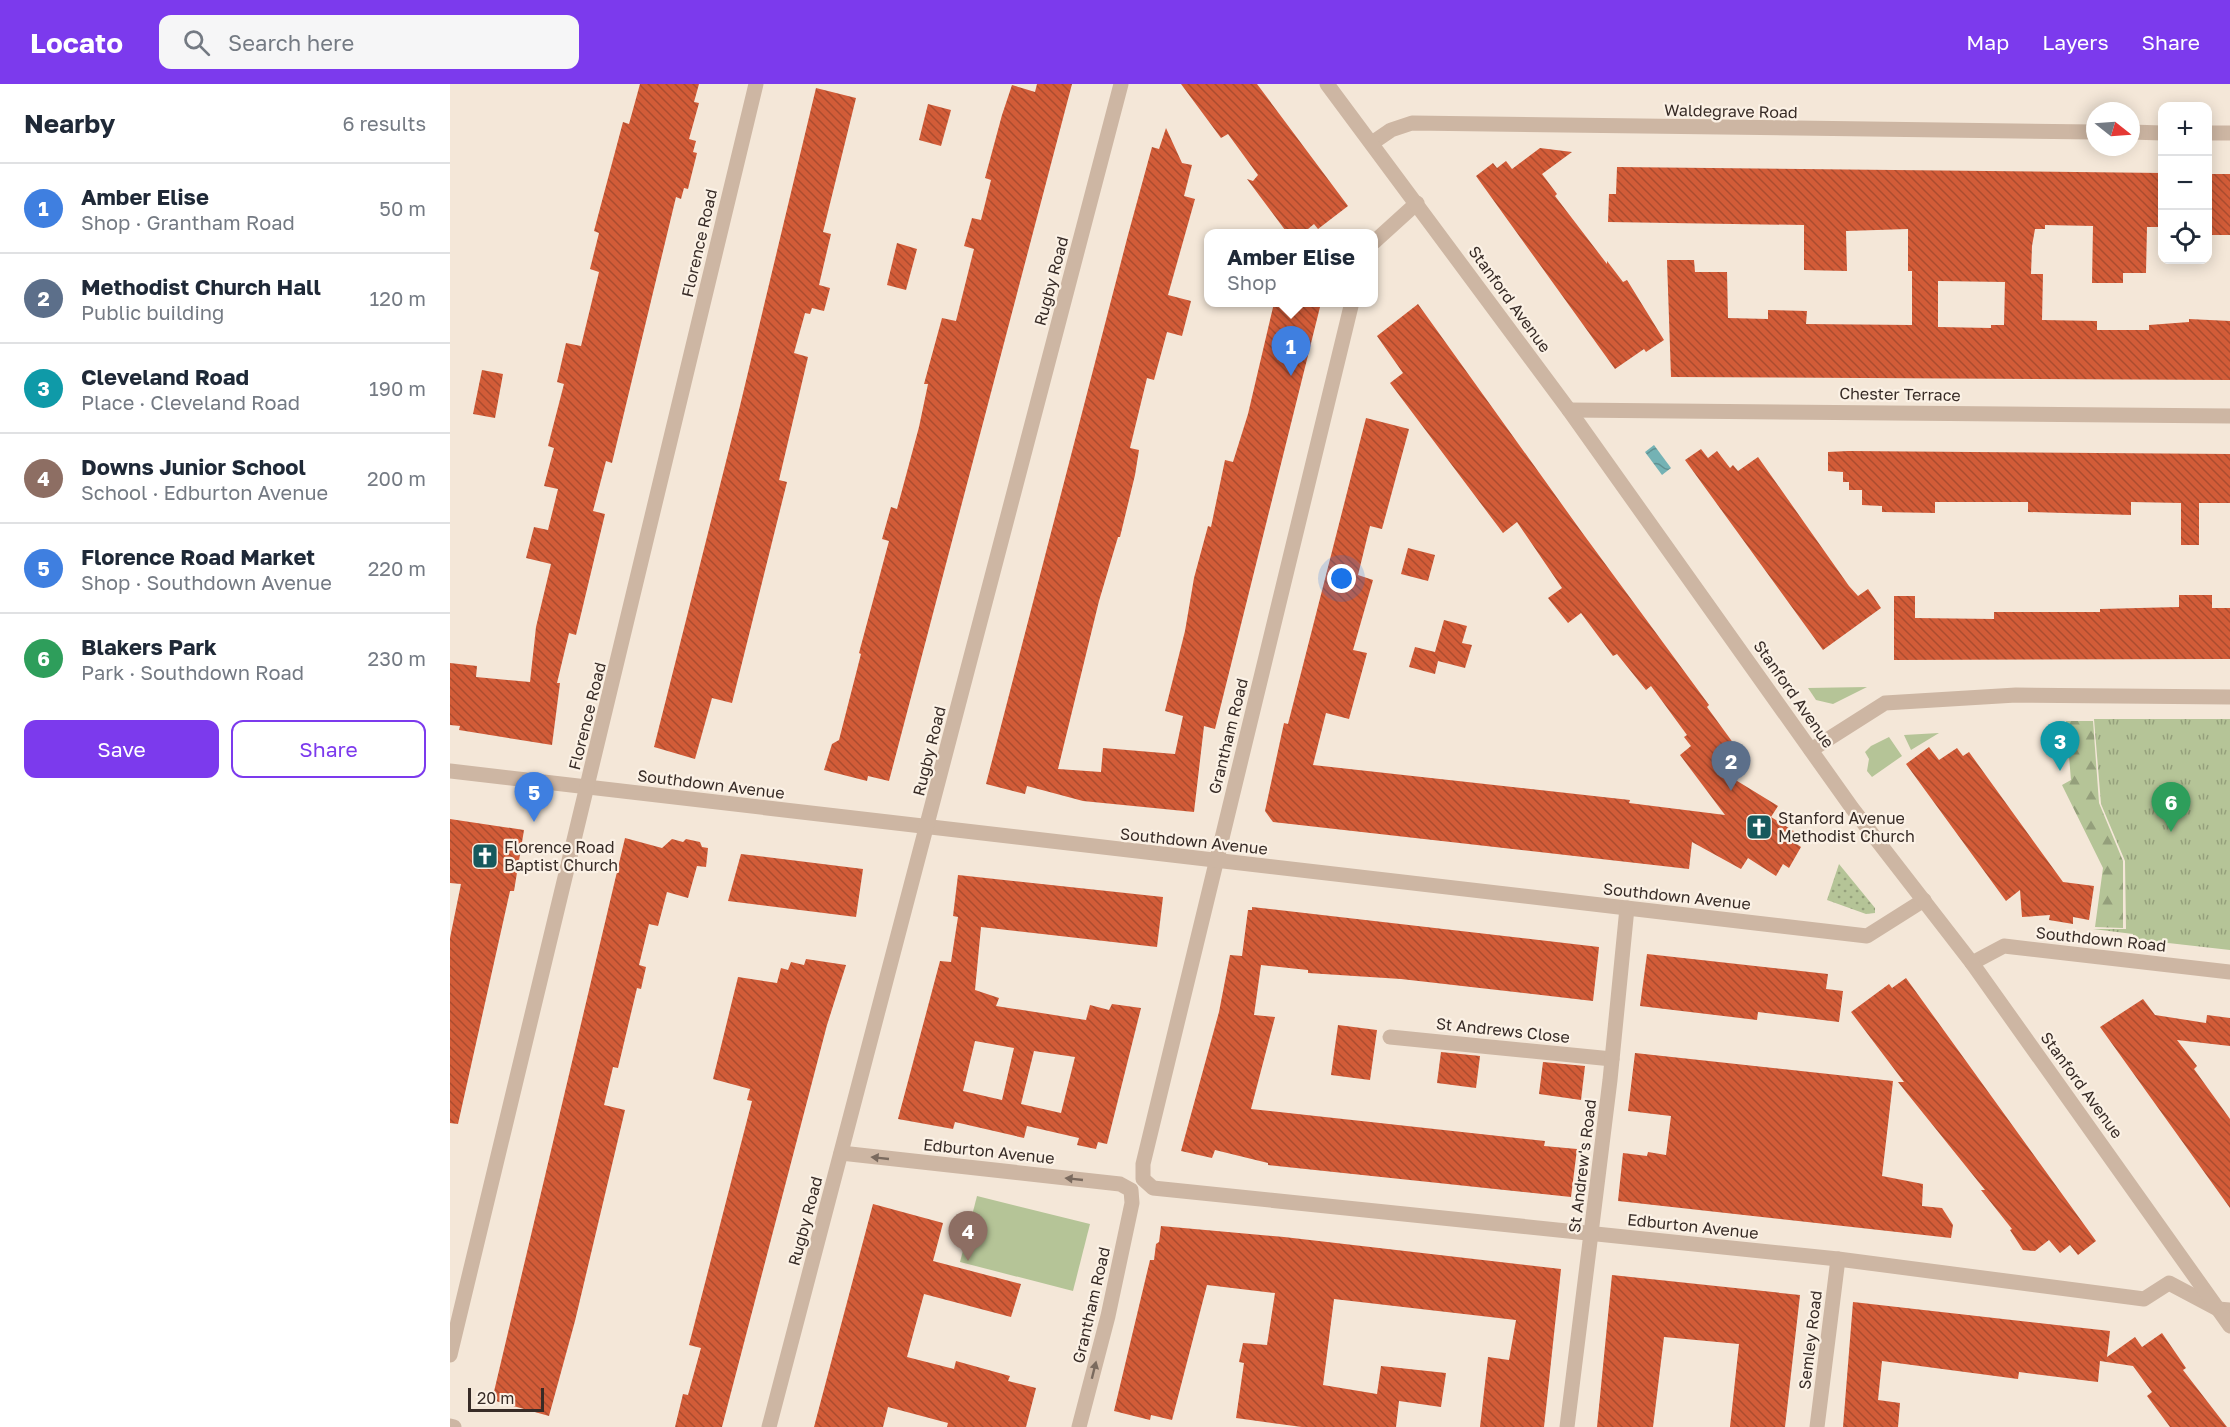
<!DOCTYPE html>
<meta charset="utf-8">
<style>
body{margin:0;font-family:"Golos Text",sans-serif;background:#f6f6f7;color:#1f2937}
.controls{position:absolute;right:18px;top:18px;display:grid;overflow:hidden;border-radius:12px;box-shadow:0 3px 15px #0003}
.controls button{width:54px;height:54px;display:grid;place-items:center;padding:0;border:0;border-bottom:2px solid #e0e1e3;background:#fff;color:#1f2937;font:30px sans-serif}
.compass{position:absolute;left:1636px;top:18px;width:54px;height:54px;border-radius:50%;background:#fff;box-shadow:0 3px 15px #0003;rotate:107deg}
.scale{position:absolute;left:18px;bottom:15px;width:76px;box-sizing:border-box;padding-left:6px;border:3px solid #372b26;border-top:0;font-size:16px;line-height:21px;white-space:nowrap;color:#372b26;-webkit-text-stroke:4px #fbf1e5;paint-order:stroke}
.you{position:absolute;left:892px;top:495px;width:21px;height:21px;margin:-15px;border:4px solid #fff;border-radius:50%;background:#1a73e8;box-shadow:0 0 0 9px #1a73e833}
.badge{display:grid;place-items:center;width:39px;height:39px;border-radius:50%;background:#7c3aed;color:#fff;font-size:20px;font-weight:700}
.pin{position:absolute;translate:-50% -50px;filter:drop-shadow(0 2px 3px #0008)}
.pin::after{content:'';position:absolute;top:32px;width:21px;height:18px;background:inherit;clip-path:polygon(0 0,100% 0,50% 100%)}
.popup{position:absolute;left:754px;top:145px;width:174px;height:78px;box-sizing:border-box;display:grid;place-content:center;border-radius:12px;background:#fff;filter:drop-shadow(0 2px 4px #0005);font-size:20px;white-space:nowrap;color:#747a83}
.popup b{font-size:22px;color:#1f2937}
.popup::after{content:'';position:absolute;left:50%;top:100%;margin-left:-12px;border:12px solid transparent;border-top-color:#fff}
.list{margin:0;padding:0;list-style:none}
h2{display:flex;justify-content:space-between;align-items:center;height:78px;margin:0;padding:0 24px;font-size:26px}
h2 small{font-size:20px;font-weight:400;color:#747a83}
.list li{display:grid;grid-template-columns:39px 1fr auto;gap:18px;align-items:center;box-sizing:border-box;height:90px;padding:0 24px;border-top:2px solid #e0e1e3}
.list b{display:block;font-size:22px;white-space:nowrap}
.list p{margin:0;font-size:20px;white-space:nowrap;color:#747a83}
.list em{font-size:20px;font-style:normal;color:#747a83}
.actions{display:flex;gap:12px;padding:18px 24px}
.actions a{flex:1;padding:14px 0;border:2px solid #7c3aed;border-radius:12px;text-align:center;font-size:21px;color:#7c3aed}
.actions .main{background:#7c3aed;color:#fff}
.icon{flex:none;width:33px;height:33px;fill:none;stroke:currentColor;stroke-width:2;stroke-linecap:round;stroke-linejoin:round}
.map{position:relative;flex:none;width:1780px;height:1343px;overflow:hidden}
header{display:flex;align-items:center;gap:36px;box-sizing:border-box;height:84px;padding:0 30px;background:#7c3aed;color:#fff}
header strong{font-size:28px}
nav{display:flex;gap:33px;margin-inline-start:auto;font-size:21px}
.search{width:420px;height:54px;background:#f6f6f7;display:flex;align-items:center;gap:15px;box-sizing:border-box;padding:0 21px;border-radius:12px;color:#747a83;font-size:22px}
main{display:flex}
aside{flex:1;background:#fff}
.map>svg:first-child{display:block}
.grass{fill:url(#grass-dots)}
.forest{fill:url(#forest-firs)}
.park{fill:url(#park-tufts)}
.garden{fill:#b5c497}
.water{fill:url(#water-waves)}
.building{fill:url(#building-back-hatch);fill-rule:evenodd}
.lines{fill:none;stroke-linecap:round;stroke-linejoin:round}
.minor{stroke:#cdb6a3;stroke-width:15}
.tertiary{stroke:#cdb6a3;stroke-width:15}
.oneway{fill:#7a6a5e}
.labels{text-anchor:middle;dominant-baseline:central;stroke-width:4.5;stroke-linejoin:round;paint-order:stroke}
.street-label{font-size:16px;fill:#372b26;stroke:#fbf1e5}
.poi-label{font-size:16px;fill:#372b26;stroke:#fbf1e5;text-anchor:start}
</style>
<header>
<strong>Locato</strong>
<div class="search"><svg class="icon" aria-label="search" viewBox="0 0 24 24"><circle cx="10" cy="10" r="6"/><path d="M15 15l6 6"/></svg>Search here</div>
<nav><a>Map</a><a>Layers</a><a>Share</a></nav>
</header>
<main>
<aside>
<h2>Nearby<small>6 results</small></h2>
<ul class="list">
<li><span class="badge" style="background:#3f7fe0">1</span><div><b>Amber Elise</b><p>Shop · Grantham Road</p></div><em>50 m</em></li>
<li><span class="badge" style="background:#5c6f8a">2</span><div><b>Methodist Church Hall</b><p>Public building</p></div><em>120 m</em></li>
<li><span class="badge" style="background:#0f9aa8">3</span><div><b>Cleveland Road</b><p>Place · Cleveland Road</p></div><em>190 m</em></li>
<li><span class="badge" style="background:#8d6e63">4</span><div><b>Downs Junior School</b><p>School · Edburton Avenue</p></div><em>200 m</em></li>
<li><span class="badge" style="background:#3f7fe0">5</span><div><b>Florence Road Market</b><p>Shop · Southdown Avenue</p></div><em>220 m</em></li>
<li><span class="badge" style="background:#2e9e5b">6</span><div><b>Blakers Park</b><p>Park · Southdown Road</p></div><em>230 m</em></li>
</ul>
<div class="actions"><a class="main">Save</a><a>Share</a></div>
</aside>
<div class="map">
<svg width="1780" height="1343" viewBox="0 0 1780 1343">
<defs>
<pattern id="grass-dots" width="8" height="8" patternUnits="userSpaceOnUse" patternTransform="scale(1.5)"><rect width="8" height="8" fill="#b5c497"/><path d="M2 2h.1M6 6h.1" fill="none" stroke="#949f7b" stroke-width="1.8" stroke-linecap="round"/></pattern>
<pattern id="forest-firs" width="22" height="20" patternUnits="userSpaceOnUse" patternTransform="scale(1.5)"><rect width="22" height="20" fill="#b5c497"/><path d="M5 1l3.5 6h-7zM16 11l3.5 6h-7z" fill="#949f7b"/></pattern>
<pattern id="park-tufts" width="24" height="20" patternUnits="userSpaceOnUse" patternTransform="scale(1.5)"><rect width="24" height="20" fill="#b5c497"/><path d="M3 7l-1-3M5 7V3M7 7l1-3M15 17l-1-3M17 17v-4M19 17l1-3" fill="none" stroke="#949f7b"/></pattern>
<pattern id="water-waves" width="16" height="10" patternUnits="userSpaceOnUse" patternTransform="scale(1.5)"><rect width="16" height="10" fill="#74b2b4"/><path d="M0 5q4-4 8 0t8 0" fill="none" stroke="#609192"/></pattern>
<pattern id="building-back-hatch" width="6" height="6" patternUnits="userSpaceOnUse" patternTransform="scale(1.5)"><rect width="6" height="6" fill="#d25c38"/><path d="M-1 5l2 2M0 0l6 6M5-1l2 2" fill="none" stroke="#ab4c2f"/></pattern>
</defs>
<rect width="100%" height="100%" fill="#f4e7d8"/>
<path class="grass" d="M1389,780L1425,824V829L1416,830L1377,816Z"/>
<path class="forest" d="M1616,637H1643L1649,719L1673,777V844L1645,843L1653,784L1612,701L1621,696Z"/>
<path class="park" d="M1644,635H1780V866L1683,855V850L1643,845H1676L1675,777L1651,720Z"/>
<g class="garden">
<path d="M1417,603L1383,620L1366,616L1358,604Z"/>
<path d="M1489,649L1461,666L1454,651Z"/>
<path d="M1439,653L1452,672L1422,693L1417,687L1419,675L1415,668L1421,662Z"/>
<path d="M527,1112L640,1140L623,1207L510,1178Z"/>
</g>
<path class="water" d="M1204,361L1221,384L1212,391L1195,368Z"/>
<g class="building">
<path d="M190,0H249L244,18L249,19L239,55L246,57L243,68L247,69L238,105L234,104L231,115L226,113L162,379L156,377L143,427L155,430L126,551L119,549L107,599H110L102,661L9,646L10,642L0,641V579L27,582L26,593L80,598L86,543L101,480L76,474L84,443L98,446L108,405L94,402L104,364L98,362L114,300L107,298L116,259L131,262L149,188L140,185L149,149L144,147L173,38L179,40Z"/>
<path d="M587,0H622L439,697L418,692L417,697L374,686L382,660L389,656L411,570L409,569L439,457L432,455L441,423L447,425L469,343L478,300H474L492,234L506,237L524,165L514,162L522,134L531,136L541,96L535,94L552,31L562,1L585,8Z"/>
<path d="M731,0H807L898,122L868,145L864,140L852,150H838L797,95L803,97L808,91L778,50L771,54Z"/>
<path d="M366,4L406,14L373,148L381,150L369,201L380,204L374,227L362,224L360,230L355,229L344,269L358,273L329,396L337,398L282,619L262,614L245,675L204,663L289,326Z"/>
<path d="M478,20L501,26L491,62L469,56Z"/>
<path d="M716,44L732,79L742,81L734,112L745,115L718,211L741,217L732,252L717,248L704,296L697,294L680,364L689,366L685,391L670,453H668L649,517L608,685L651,688L653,664L725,670L733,632L715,627L735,547L744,494L758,442L761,443L775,376L783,378L798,330L824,219H871L765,645L754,642L744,728L633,717L577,702L575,710L536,700L678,151L702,63L709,65Z"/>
<path d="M1090,64L1122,68L1092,90L1107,110L1105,112L1157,180V177L1173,198L1177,196L1214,256L1196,268L1194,265L1165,285L1026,92L1043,79L1047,84L1056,77L1062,85Z"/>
<path d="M1167,83L1713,89V143H1697L1696,189H1673V199H1642L1643,142L1595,141V145H1585L1582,162L1581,190H1593L1592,236L1647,237V246H1699V241L1739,238V235L1780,237V296L1221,293L1217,176H1244L1245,188H1277L1278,234L1318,235V226L1357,227L1356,240L1462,241V187H1458V145L1396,147L1397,187L1354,186V141L1158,138L1159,110H1166ZM1488,197L1555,198L1554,241H1541V244L1488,243Z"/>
<rect x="1758" y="90" width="22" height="61"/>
<path d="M447,159L467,165L456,206L437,201Z"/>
<path d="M968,220L1131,447L1259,621L1257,623L1297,678L1279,692L1328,722L1321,733L1350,751L1345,759L1351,763L1339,784L1333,780L1326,792L1298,774L1291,785L1242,758L1239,785L823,738L815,727L834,639L838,640L916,334L959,345L932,445L920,442L908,491L923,496L903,566L917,569L899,635L876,629L863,681L1180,716L1179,719L1275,731L1230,671L1241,662L1234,653L1237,651L1201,602L1196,606L1167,570L1163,572L1131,529L1118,539L1098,514L1112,504L1067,438L1053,449L940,299L953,289L927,252Z"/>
<path d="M32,286L53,290L45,334L23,330Z"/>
<path d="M1251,365L1258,374L1267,367L1280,384L1283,381L1288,387L1308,373L1399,502L1408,512L1418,505L1431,524L1373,566L1235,376Z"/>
<path d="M1398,367L1780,370V419H1749V461H1731V419L1681,418V431L1578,428V418H1485V429L1432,428V422L1412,421V406H1399V398H1393V388L1378,387V368Z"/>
<path d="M958,464L985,471L978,497L951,490Z"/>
<path d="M1729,511H1762V524H1780V575L1444,576V512H1465V534L1544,535V528H1650V525L1729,523Z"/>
<path d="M994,536L1017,542L1012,559L1022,561L1015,584L988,577L985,590L959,583L965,563L985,568Z"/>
<path d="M1479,663L1489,676L1507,664L1513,672L1519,668L1613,798L1644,802L1639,836L1623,833V840L1599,836L1600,831L1572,833L1570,806L1556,817L1456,680Z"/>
<path d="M0,735L74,746L64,807H60L8,1040L0,1039V854L11,800L0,799Z"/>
<path d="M175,754L212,764L222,755L233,758L236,755L250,758L252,763L258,764L256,783L247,782L238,814L217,808L208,842L199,840L189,881L196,883L191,905L187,904L168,984L163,983L154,1021L175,1026L125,1237L99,1332L42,1316Z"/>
<path d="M291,770L413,785L406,833L278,817Z"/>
<path d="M508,791L713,813L707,863L531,843L525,906L549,914L546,922L636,936L640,921L659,926L662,920L691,924L657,1060L648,1058L646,1065L627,1061L629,1054L577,1042L574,1054L505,1038L503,1045L448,1035L490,877L501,878L508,833L503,832ZM525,957L564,964L552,1016L513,1007ZM584,967L625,973L611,1029L571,1020Z"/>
<path d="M802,823L1149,863L1143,917L951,895L858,889V886L811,881L804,931L825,933L801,1025L1095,1057L1094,1062L1127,1065L1121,1113L818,1081V1079L765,1066L762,1074L731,1067L769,928L780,871L792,872L798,826H802Z"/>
<path d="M1197,870L1378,890L1376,905L1393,907L1389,938L1308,928L1307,936L1190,922Z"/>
<path d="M356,875L396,881L377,941L272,1343H225L233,1310L238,1311L251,1264L239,1261L302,1017L297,1016L300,1005L263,995L288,893L327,899L331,884L338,886L341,878L354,881Z"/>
<path d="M1456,894L1646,1157L1628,1171L1620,1161L1610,1169L1599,1156L1585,1167L1573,1166L1560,1146L1562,1145L1531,1106H1535L1448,998H1454L1401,928L1439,900L1442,904Z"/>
<path d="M1693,915L1705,931L1756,939L1757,931L1780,934V962L1727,956L1747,982L1744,985L1780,1035V1124L1650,943Z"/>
<path d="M888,941L927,946L920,996L881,991Z"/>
<path d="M991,968L1030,972L1026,1004L987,999Z"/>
<path d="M1185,969L1443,997L1432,1092L1473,1100L1472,1122L1492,1124L1503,1141L1501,1154L1168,1117L1173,1069L1197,1072L1198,1068L1216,1071L1221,1032L1178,1027Z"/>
<path d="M1093,978L1135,982L1131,1016L1089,1010Z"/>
<path d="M423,1120L493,1139L483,1177L571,1200L561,1233L474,1210L457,1273L504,1285L506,1277L560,1292L558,1297L586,1304L576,1343H497L498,1339L438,1323L433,1343H364Z"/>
<path d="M711,1142L834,1153L1111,1185L1094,1343H1030L1038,1273L1059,1276L1066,1236L884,1215L873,1301L927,1310L931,1282L996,1289L991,1323L949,1317L946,1343H852L786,1334L794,1279L789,1278L793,1259L817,1261L825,1209L757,1201L722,1336L701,1331L700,1336L664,1327L700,1176H704L706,1160L709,1158Z"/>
<path d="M1162,1191L1350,1211L1335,1343H1280L1289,1260L1214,1253L1203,1343H1147Z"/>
<path d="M1403,1218L1660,1247L1657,1273L1685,1253L1692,1263L1712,1249L1736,1284L1733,1286L1777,1343H1720L1697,1312L1702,1308L1683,1282L1650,1277L1648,1298L1569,1288L1568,1295L1432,1277L1428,1316L1450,1319L1448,1343H1393Z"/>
</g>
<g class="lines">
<g class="minor">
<path d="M1681,48L1712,49"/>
<path d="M1758,49H1780"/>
<path d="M922,59L941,46L962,39L1645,48"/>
<path d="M924,158L967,119"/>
<path d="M902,218L693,1080V1095L703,1104L1388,1175L1694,1215L1719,1199L1768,1225L1780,1226"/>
<path d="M1119,326L1780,332"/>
<path d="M1361,666L1435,619L1566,611L1780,613"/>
<path d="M0,687L1417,852L1474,816"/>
<path d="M1522,879L1554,862L1780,888"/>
<path d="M940,953L1162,975"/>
<path d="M391,1069L670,1100L681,1106L682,1119L658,1232L629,1343"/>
<path d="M0,1271L306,0"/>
<path d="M319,1343L671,0"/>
<path d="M1117,1343L1160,996L1177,824"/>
<path d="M1367,1343L1388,1175"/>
</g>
<g class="tertiary">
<path d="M877,0L1119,326L1402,724L1522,879L1780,1242"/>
<path d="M0,1342L4,1343"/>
</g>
</g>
<defs><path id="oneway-solid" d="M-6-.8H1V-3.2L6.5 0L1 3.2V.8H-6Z" transform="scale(1.5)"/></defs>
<g class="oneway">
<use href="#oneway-solid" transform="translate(430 1074) rotate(-174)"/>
<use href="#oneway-solid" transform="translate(624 1095) rotate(-174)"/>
<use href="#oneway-solid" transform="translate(644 1286) rotate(-76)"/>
</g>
<defs>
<symbol id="church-square" viewBox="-11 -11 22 22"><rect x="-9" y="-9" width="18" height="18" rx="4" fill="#17595d" stroke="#fbf1e5"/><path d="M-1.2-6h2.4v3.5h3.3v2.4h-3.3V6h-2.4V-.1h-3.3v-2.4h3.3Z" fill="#fff"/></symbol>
</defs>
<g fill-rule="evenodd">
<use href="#church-square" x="1294" y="728" width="30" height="30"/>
<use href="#church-square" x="20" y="757" width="30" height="30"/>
</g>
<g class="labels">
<g class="street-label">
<text transform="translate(1281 27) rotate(1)">Waldegrave Road</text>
<text transform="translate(249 159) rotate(-77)">Florence Road</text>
<text transform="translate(601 197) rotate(-75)">Rugby Road</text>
<text transform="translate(1060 215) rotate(54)">Stanford Avenue</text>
<text transform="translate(1450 310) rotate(1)">Chester Terrace</text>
<text transform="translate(1344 610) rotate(55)">Stanford Avenue</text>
<text transform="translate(137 632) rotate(-76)">Florence Road</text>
<text transform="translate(778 652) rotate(-76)">Grantham Road</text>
<text transform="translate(479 667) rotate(-76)">Rugby Road</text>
<text transform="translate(261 700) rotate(7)">Southdown Avenue</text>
<text transform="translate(744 757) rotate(6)">Southdown Avenue</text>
<text transform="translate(1227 812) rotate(6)">Southdown Avenue</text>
<text transform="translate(1651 855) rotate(6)">Southdown Road</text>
<text transform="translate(1053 946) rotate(6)">St Andrews Close</text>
<text transform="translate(1632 1001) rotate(54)">Stanford Avenue</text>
<text transform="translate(539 1067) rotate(6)">Edburton Avenue</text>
<text transform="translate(1132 1082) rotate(-83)">St Andrew's Road</text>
<text transform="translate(355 1137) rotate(-75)">Rugby Road</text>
<text transform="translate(1243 1142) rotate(6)">Edburton Avenue</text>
<text transform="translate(641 1221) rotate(-77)">Grantham Road</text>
<text transform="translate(1360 1256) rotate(-83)">Semley Road</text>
</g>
<g class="poi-label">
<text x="1328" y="734">Stanford Avenue<tspan x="1328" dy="18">Methodist Church</tspan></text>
<text x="54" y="763">Florence Road<tspan x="54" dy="18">Baptist Church</tspan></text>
</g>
</g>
</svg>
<div class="controls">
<button>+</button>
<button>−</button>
<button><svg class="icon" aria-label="locate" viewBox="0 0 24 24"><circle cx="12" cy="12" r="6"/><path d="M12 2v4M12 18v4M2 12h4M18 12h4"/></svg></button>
</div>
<svg class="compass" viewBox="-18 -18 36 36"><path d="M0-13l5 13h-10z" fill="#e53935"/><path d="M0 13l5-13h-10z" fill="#747a83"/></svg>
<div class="scale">20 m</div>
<div class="you"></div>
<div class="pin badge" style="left:841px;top:292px;background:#3f7fe0">1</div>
<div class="popup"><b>Amber Elise</b>Shop</div>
<div class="pin badge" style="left:1281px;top:707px;background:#5c6f8a">2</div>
<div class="pin badge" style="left:1610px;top:687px;background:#0f9aa8">3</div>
<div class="pin badge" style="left:518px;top:1177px;background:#8d6e63">4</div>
<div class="pin badge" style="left:84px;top:738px;background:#3f7fe0">5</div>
<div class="pin badge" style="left:1721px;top:748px;background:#2e9e5b">6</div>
</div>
</main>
